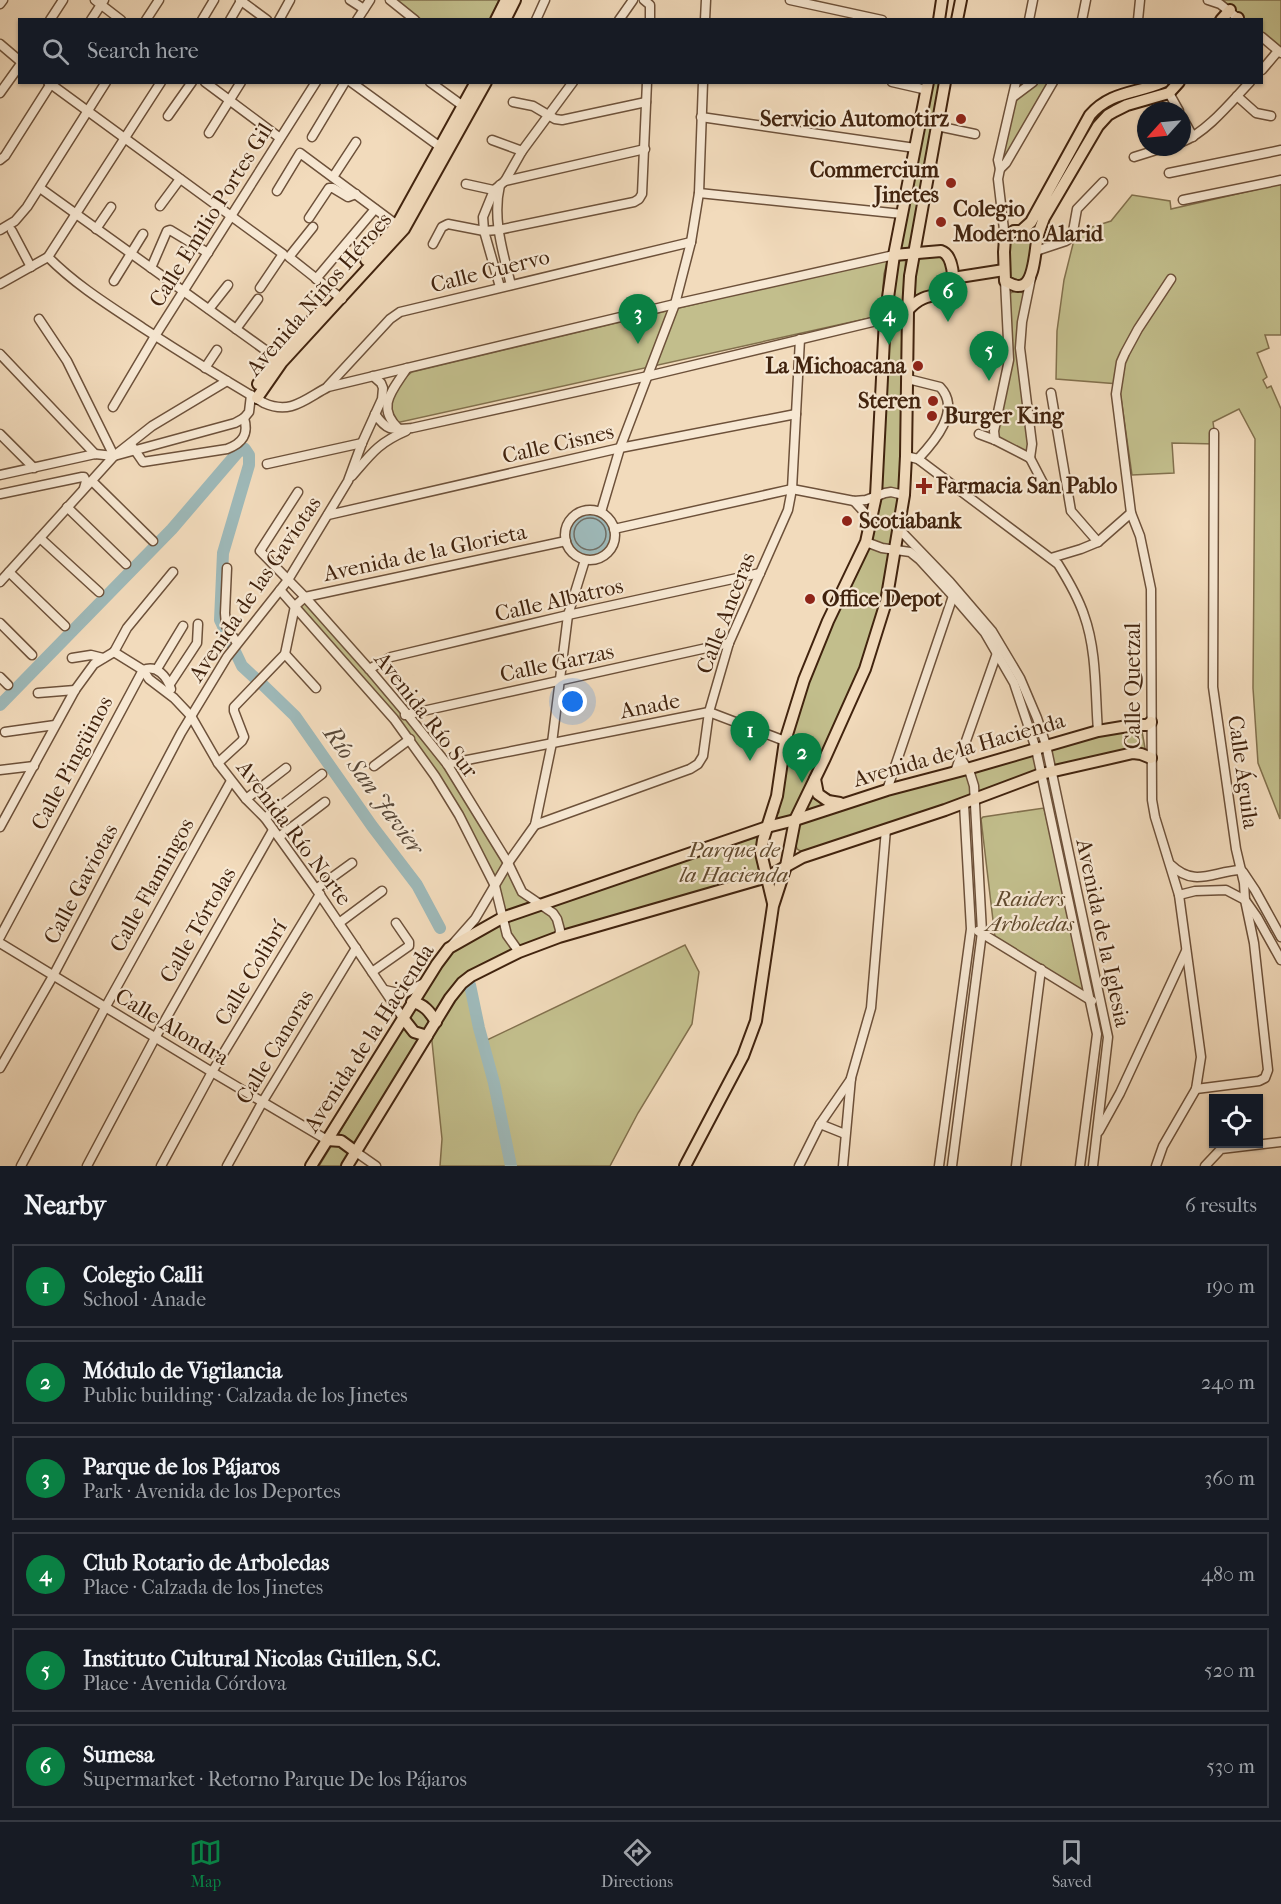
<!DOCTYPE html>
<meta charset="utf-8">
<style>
body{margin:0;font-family:"IM FELL French Canon",serif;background:#242831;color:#f1f3f6}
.controls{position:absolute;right:18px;bottom:18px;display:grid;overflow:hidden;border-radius:0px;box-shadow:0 2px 4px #0004}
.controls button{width:54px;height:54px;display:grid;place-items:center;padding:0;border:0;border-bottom:2px solid #363941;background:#171b24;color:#f1f3f6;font:30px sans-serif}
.compass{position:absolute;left:1137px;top:102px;width:54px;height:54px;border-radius:50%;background:#171b24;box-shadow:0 2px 4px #0004;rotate:243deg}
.you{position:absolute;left:573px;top:702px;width:21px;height:21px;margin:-15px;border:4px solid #fff;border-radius:50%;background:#1a73e8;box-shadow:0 0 0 9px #1a73e833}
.badge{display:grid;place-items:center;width:39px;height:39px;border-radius:50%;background:#0b8043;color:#fff;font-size:20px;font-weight:700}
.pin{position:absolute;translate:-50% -50px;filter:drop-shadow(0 2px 3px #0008)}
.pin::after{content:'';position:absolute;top:32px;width:21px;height:18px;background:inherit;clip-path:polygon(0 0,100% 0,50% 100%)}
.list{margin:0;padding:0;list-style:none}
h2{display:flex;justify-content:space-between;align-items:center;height:78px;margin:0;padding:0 24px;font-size:26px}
h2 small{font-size:20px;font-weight:400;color:#9ea1a6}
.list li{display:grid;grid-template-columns:39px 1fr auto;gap:18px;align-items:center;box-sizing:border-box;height:84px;margin:0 12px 12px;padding:0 12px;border:2px solid #363941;border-radius:0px}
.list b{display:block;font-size:22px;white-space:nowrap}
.list p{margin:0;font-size:20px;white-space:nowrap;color:#9ea1a6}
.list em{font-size:20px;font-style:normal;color:#9ea1a6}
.icon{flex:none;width:33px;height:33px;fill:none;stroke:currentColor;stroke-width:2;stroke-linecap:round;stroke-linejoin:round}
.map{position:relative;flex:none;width:1281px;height:1166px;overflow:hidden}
.search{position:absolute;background:#171b24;box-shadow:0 2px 4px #0004;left:18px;right:18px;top:18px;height:66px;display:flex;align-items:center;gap:15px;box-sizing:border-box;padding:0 21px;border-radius:0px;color:#9ea1a6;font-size:22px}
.sheet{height:654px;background:#171b24}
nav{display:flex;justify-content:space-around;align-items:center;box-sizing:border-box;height:84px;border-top:2px solid #363941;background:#171b24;font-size:16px;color:#9ea1a6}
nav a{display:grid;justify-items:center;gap:3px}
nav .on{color:#0b8043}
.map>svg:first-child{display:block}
.green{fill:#c2be8c;stroke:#82704d;stroke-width:1.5}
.water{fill:#9eb9b9;stroke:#797d75;stroke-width:1.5}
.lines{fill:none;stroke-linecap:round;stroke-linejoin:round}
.shore{stroke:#706e64;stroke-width:1.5}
.river{stroke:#9eb9b9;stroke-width:12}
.minor-casing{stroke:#6d513a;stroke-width:11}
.major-casing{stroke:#41230e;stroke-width:14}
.minor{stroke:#f7e8d3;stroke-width:8}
.major{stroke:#f2dbbc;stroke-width:10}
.poi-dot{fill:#8f2418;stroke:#f7e8d3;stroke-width:2}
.labels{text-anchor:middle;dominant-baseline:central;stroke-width:4.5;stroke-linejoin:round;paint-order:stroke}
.poi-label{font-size:22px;font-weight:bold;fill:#41230e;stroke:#f7e8d3;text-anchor:start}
.street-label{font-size:22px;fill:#41230e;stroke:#f7e8d3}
.park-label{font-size:22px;font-style:italic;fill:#614a2e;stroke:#f7e8d3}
.water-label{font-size:24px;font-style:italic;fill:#584839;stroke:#f7e8d3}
</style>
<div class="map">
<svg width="1281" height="1166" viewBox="0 0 1281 1166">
<rect width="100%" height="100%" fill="#f2dbbc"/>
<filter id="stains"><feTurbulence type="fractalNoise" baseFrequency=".00333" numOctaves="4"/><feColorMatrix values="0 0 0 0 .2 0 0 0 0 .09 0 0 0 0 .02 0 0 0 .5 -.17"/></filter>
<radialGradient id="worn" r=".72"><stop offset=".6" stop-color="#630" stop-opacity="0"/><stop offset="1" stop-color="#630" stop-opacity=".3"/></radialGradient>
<g class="green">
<path d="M395,0H499L490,20L421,19Z"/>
<path d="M1222,0H1281V52L1262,36V20L1242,19L1223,3Z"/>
<path d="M929,83H944L912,250L896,252Z"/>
<path d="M1036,83H1052L1001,167L1015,98Z"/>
<path d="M1281,184V335H1265L1269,348L1257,353L1267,377L1263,380L1267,388L1271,386L1281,409L1280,819L1258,763L1253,688L1255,439L1239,409L1213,422L1216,444L1172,443L1174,473L1132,475L1119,384L1056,379L1057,331L1064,280L1076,232L1111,221L1132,195L1170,201L1171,209Z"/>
<path d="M1021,232C1043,239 1029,265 1025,281L1012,283L1005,269L1007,238Z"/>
<path d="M945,254L952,292L912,296L915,256Z"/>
<path d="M896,255L906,256L902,308L896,312L891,307Z"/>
<path d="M888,258L884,274L881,314L874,317L396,423L389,416C393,396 395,384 412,372Z"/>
<path d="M1018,290L1026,295L1022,322L1031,453L998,442L995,431L1010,360L1008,294Z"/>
<path d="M905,318V456L886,602L820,777V789L843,802L767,827L779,812L778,797L786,741L805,681L868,542L887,321Z"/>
<path d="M305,598L432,746L507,863L495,885L419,747L296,606Z"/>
<path d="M1140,728L1142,731L1146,754L1053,769L1047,746L1098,732Z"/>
<path d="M1035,750L1040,774L975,799L969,770Z"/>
<path d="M967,770L973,799L802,852L797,849L794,838L796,821Z"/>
<path d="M1044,808L1089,997L995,937L981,819L983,817Z"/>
<path d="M764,829L756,854L760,878L521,950L510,934L505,918Z"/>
<path d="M507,865L520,892L538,905L503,917L496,886Z"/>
<path d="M502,918L519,952L463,983L470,985L483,1042L685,945L699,972L692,1024L638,1113L610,1166H440L442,1139L431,1032L344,1166H319L409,1018L449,948Z"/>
</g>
<circle class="water" cx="590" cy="534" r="22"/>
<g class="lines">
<circle class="shore" cx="590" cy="534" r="16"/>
<g class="river">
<path d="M263,685L295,716L372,826L417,885L440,928"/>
<path d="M0,705L172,529L238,452L245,449L249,455V465L223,553L220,620L242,666L255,678"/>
<path d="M470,985L479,1028L494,1083L511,1166"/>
</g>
<defs>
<g id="minor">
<path d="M95,0L121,20"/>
<path d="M240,0L267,20"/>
<path d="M350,0L364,9"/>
<path d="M390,0L415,20"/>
<path d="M644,0L650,5V20"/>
<path d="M790,0L882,20"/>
<path d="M1208,0L1220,4L1240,20"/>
<path d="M0,4L3,0"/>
<path d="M50,20L63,0"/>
<path d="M91,20L104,0"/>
<path d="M146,20L159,0"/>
<path d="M202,20L214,0"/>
<path d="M230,20L241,1"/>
<path d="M279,20L290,0"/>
<path d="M357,20L370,0"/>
<path d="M536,20L545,0"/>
<path d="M619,20L633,0"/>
<path d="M705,20L706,0"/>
<path d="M1029,20L1033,0"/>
<path d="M1082,20L1086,0"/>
<path d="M1138,20L1140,0"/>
<path d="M1262,37L1281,53"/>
<path d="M0,44L20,61"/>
<path d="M1262,70L1278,51"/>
<path d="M48,82L283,254L260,288"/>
<path d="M205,82L280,138"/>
<path d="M351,82L443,149"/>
<path d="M430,82L463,106"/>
<path d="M892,82L927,90"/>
<path d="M0,93L20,65"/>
<path d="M1169,93L1179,111"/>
<path d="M1237,96L1256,113L1271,116"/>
<path d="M1013,97L1033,82"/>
<path d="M513,102L533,106L555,119L562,120L646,102"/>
<path d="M168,116L192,82"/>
<path d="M701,117L915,148"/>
<path d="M1182,117L1193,137"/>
<path d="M937,126L975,134"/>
<path d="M209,133L241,82"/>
<path d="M312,137L345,82"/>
<path d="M492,140L522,151"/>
<path d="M1182,142C1207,132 1231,102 1250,82"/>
<path d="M1134,157L1166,147"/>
<path d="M0,160L5,156L52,82"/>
<path d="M1000,169L1006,163L1053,82"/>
<path d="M1169,173L1281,150"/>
<path d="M333,177L356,142"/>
<path d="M505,181L645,149"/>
<path d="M466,184L498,191"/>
<path d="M500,185C492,219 503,252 511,285"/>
<path d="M40,188L275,357"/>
<path d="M277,191L300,153L397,225"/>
<path d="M699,193L902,214"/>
<path d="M1183,200L1281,180"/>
<path d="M160,206L180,179"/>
<path d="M309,218L329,188H333L348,197L356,194"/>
<path d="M313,227L289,257L342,299"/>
<path d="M96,229L111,207"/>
<path d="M0,230L15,221L27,207L106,82"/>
<path d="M12,231L31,267"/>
<path d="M1005,238L998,179L1000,169L998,160L1016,82"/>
<path d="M433,244L442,227L448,224L484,231L498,230L634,202L639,199L642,194L647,82"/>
<path d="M1036,251L1066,241L1072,237L1077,209L1103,182"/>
<path d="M48,257C77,286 110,306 143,328C183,354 223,379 264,403C291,415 305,399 328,387L675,304L894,255"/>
<path d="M151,268L167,231L170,230L208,253"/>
<path d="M316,279L375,209"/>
<path d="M114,281L143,234"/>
<path d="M0,284L48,257L161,82"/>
<path d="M500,287L484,231L483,217L494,190L505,181L522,151L573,82"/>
<path d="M209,309L228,285"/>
<path d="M39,319L67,361L114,456"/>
<path d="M236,329L258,299"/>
<path d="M0,354L95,454"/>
<path d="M205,368L217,350"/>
<path d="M908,379L940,387C962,410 934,442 918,459"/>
<path d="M328,386L390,319L400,312L691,242"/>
<path d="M1051,393L1071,511L1098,542"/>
<path d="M113,407L155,336L316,82"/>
<path d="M375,414C387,431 391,430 412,428L648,376L885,319L908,310"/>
<path d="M244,418L249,412L251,395"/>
<path d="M399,429C375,407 393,390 407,368"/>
<path d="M0,434L34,468"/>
<path d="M979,434L995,440L1030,458"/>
<path d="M995,440L994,431L1009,360L1005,281"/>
<path d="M132,446L143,462L227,449C243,443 249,434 244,418"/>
<path d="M906,456L918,459L1058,564C1068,580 1078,597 1084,615C1097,651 1095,693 1098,731"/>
<path d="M1030,458L1032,444L1020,348L1022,322L1031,278"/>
<path d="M1030,458L1044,485"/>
<path d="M267,464L362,443"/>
<path d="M0,475L95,454L114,456L235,423L244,418"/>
<path d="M352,476C371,454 378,443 406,431"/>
<path d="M92,481L153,541"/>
<path d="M298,492L260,551L305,597L369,669L407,714L447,764L508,863L522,892L553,913L557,919L560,930L559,937"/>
<path d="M0,494L82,477H84L86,481L84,488"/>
<path d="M854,501L865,513L870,524"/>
<path d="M67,507L126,564"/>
<circle cx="590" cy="535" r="25"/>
<path d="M601,512L620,448L675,304L691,242L699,193L703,82"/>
<path d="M328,515L620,448L796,414"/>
<path d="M614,529L792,489L854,501L866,500L885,493L891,492L904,495"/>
<path d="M899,529L950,582L992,631L1020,678L1037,718L1046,745L1108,1037L1093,1166"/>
<path d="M40,538L99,592"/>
<path d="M866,542L882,548L910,552L920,560L953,596L985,633L1014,683L1036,749L1097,1034L1080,1166"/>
<path d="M1051,558L1081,549L1098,542L1131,513"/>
<path d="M227,568L225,613L226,626L237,643"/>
<path d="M9,572L65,626"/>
<path d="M0,582L114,456L152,426L227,381"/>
<path d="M280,590L394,719L435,776L459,815L495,886L507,935L519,952"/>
<path d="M0,623L32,655"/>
<path d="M114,652L143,670L149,679L174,698L191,716L218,763L246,799L265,818L316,889L403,1018"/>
<path d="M114,652L127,628L173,572"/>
<path d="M285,654L316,688"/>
<path d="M72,658L91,655L103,658"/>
<path d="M157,669L183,626"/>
<path d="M369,669L391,657L568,615L760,573"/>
<path d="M143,670C157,664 167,677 171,689"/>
<path d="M0,677L8,685"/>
<path d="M170,684L197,643L198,624"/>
<path d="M38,693L75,690"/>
<path d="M405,715L729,643"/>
<path d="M5,732L55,725"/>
<path d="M218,763L242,741L244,737L234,711V707L285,654L295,606L305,597L566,541"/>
<path d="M447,764L709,712L785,741"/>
<path d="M374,766L410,739"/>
<path d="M0,770L34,766"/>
<path d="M955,772L997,653"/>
<path d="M887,790L953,596"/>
<path d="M246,799L286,768"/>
<path d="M265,818L322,774"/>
<path d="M535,825L690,769L698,764L703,756L709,712L729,643L788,510L792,489L800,339"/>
<path d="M0,827L75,690L94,664L114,652"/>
<path d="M279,837L325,802"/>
<path d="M1171,865C1195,888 1213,871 1241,870"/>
<path d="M1243,872L1255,890L1281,937"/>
<path d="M316,889L352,863"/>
<path d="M1179,895L1195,891L1226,890L1245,900L1257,917L1281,960"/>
<path d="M339,923L382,891"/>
<path d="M978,931L1092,1001"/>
<path d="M0,937L143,670"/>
<path d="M0,943L212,1072L327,1140"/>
<path d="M452,945L475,919L508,863L535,825L552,743L568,615L585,560"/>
<path d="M372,972L409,946V942L396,923"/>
<path d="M385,990L403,994L424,983"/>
<path d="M0,1068L53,976L181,733L227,657L288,580L348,481L362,443L382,399L383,388L381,383L373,376"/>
<path d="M1196,1089L1259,1081L1265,1078L1268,1070L1254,943L1245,900L1244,883L1236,849L1213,687L1214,433"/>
<path d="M820,1124L845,1134"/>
<path d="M1099,1131L1120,1093L1186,951"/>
<path d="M356,1152L376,1166"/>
<path d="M21,1166L105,1008L231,781"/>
<path d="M87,1166L155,1038L273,830"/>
<path d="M161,1166L212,1072L320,894"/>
<path d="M227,1166L263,1101L356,948"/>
<path d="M799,1166L820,1124L851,1079"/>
<path d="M843,1166L851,1078L871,1008L886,829"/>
<path d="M939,1166L971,929L964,804"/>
<path d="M952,1166L982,932L974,786L970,773L960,757"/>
<path d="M1016,1166L1041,969"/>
<path d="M1156,1166L1163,1146L1196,1089L1201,1057L1179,895L1155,817L1152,800L1151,589L1140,536L1131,513L1116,394L1121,362L1125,353L1138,329L1171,279"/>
<path d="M1205,1166L1221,1149L1281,1142"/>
</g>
<g id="major">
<path d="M496,20L506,0"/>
<path d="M505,20L515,0"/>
<path d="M939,20L942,0"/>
<path d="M957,20L961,0"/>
<path d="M1221,20L1230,10"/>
<path d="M1237,20L1238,18"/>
<path d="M1163,82C1136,94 1111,91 1090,115L1031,222L1021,231H1014L1005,238L1004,252L1005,281C1011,284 1017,288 1023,285C1035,280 1035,248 1038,236C1039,230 1042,224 1044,218L1098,126L1108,115L1115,111L1127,105L1169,93L1179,82"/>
<path d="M894,255L941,251C954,255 954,281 953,292C933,297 923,293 908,310"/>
<path d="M366,260L397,225L476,82"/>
<path d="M953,278L1004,270"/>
<path d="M258,384L275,357L322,310"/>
<path d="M257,398L282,362L404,229L486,82"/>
<path d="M815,779L818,794L828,801L840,803"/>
<path d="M773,903L761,853L763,840L777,796L785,741L804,680L828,621L866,542L876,496L885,319L894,255L928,82"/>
<path d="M412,1002C424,1004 430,1012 436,1022"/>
<path d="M403,1018L414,1032L427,1036"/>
<path d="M327,1140L341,1141L356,1152"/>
<path d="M311,1166L437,964L449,948L502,918L767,827L795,820L887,790L967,769L1098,731L1134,725H1147L1151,722"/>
<path d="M347,1166L450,998L462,983L471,976L519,952L559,937L767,877L803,857L945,810L1041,774L1133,753L1141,754L1151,758"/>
<path d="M685,1166L743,1056L756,1021L773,906L786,866L795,820L825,758L865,669L886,602L904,495L906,456L908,310L910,276L945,82"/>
</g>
</defs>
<use href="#minor" class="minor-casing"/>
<use href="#major" class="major-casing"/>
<use href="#minor" class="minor"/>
<use href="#major" class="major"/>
</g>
<g class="poi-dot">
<circle cx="961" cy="119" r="6"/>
<circle cx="951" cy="183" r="6"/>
<circle cx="941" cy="222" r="6"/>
<circle cx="918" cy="366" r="6"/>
<circle cx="933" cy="401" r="6"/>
<circle cx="932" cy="416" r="6"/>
<path d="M921 477h6v6h6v6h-6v6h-6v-6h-6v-6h6z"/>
<circle cx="847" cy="521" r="6"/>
<circle cx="810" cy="599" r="6"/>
</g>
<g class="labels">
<g class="poi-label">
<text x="949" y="119" text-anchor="end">Servicio Automotirz</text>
<text x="939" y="170" text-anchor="end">Commercium<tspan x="939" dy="25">Jinetes</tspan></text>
<text x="953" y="209">Colegio<tspan x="953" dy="25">Moderno Alarid</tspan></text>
<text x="906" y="366" text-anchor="end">La Michoacana</text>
<text x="921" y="401" text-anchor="end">Steren</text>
<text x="944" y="416">Burger King</text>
<text x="936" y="486">Farmacia San Pablo</text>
<text x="859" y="521">Scotiabank</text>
<text x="822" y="599">Office Depot</text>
</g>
<g class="street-label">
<text transform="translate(211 215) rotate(-58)">Calle Emilio Portes Gil</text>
<text transform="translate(490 271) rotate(-14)">Calle Cuervo</text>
<text transform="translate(319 294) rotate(-49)">Avenida Niños Héroes</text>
<text transform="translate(558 444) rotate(-13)">Calle Cisnes</text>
<text transform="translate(425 553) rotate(-12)">Avenida de la Glorieta</text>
<text transform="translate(255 589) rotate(-56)">Avenida de las Gaviotas</text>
<text transform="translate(559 600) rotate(-13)">Calle Albatros</text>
<text transform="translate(726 613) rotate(-69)">Calle Anceras</text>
<text transform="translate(557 663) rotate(-12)">Calle Garzas</text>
<text transform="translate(1133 686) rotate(-90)">Calle Quetzal</text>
<text transform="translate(650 706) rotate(-11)">Anade</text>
<text transform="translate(426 715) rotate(52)">Avenida Río Sur</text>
<text transform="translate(959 750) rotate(-16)">Avenida de la Hacienda</text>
<text transform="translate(72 763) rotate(-62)">Calle Pingüinos</text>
<text transform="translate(1243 772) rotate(82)">Calle Águila</text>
<text transform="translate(294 833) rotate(53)">Avenida Río Norte</text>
<text transform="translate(81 884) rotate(-62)">Calle Gaviotas</text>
<text transform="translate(152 885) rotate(-61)">Calle Flamingos</text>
<text transform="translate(198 925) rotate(-60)">Calle Tórtolas</text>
<text transform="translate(1103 933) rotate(78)">Avenida de la Iglesia</text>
<text transform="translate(251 973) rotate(-59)">Calle Colibrí</text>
<text transform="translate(172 1027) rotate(31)">Calle Alondra</text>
<text transform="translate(369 1038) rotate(-57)">Avenida de la Hacienda</text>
<text transform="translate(275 1047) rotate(-59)">Calle Canoras</text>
</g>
<g class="park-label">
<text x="734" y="850">Parque de<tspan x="734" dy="25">la Hacienda</tspan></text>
<text x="1030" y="899">Raiders<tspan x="1030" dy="25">Arboledas</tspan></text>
</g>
<g class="water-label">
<text transform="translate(374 790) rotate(54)">Río San Javier</text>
</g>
</g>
<rect width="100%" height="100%" filter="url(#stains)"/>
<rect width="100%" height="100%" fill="url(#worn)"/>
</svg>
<div class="controls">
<button><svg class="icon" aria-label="locate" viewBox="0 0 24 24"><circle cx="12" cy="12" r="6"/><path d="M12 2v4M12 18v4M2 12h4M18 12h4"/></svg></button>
</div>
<svg class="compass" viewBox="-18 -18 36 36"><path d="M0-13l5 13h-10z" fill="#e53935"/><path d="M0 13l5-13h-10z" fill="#9ea1a6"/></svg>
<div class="you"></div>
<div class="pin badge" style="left:750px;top:761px">1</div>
<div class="pin badge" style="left:802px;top:783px">2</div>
<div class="pin badge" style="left:638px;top:344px">3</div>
<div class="pin badge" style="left:889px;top:345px">4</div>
<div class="pin badge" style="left:989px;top:381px">5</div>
<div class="pin badge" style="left:948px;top:322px">6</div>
<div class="search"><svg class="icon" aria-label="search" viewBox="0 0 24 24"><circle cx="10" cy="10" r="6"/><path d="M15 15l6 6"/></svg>Search here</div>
</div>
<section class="sheet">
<h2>Nearby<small>6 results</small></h2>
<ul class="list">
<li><span class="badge">1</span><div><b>Colegio Calli</b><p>School · Anade</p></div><em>190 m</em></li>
<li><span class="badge">2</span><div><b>Módulo de Vigilancia</b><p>Public building · Calzada de los Jinetes</p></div><em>240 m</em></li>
<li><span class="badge">3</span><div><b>Parque de los Pájaros</b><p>Park · Avenida de los Deportes</p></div><em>360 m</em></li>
<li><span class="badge">4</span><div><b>Club Rotario de Arboledas</b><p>Place · Calzada de los Jinetes</p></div><em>480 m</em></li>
<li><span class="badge">5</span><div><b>Instituto Cultural Nicolas Guillen, S.C.</b><p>Place · Avenida Córdova</p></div><em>520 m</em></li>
<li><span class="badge">6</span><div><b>Sumesa</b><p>Supermarket · Retorno Parque De los Pájaros</p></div><em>530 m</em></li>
</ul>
</section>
<nav>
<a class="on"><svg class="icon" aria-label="map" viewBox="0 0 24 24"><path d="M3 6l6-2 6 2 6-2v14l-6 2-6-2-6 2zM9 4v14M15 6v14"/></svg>Map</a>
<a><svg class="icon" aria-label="directions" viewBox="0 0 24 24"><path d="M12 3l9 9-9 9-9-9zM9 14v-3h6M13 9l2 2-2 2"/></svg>Directions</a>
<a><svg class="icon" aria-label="saved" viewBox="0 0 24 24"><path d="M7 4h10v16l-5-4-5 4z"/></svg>Saved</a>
</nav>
